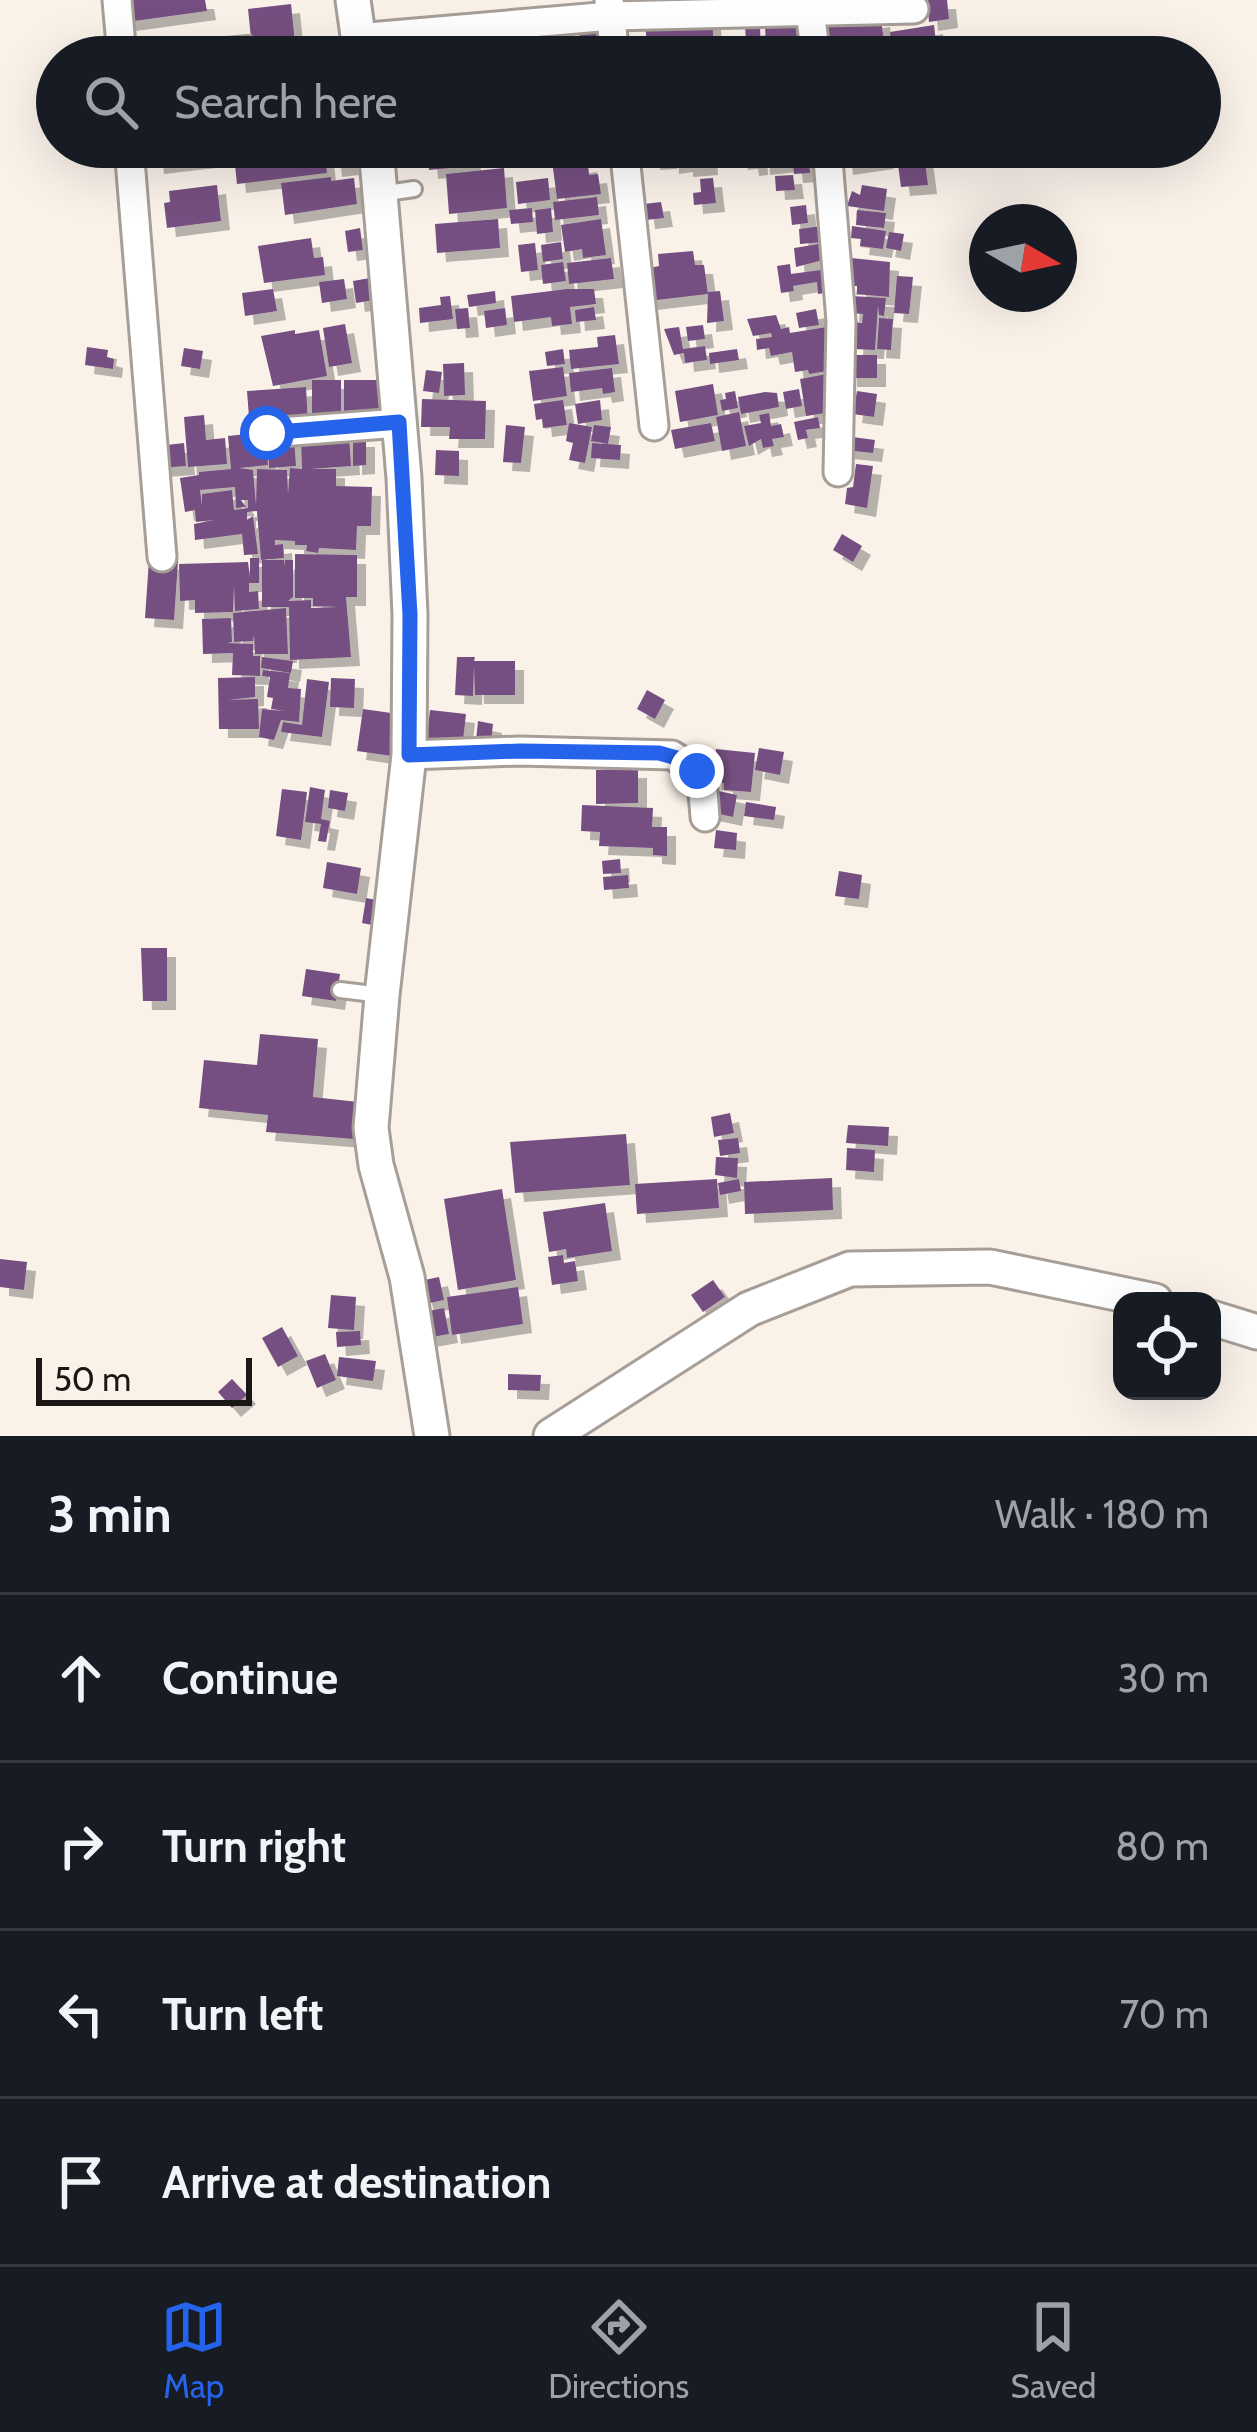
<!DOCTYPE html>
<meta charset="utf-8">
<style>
body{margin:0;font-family:Cabin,sans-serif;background:#20242c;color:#f1f3f6}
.controls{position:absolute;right:36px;bottom:36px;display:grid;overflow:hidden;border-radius:24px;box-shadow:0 12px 48px #0002}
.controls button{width:108px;height:108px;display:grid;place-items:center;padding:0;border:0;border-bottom:3px solid #363941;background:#171b24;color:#f1f3f6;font:60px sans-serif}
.compass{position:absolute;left:969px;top:204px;width:108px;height:108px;border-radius:50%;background:#171b24;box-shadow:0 12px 48px #0002;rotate:99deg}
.scale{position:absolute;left:36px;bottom:30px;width:216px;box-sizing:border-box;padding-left:12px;border:6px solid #191613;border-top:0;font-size:33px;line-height:42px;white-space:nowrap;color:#191613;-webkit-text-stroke:9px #faf1e9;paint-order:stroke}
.stop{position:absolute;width:36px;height:36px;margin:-27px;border:9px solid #2563eb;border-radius:50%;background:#fff}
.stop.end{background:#2563eb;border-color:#fff;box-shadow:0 3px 12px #0008}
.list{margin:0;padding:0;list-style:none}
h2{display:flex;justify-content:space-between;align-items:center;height:156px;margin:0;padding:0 48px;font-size:51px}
h2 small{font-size:39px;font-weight:400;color:#9ea1a6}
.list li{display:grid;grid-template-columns:78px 1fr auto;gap:36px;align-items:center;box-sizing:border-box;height:168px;padding:0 48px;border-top:3px solid #363941}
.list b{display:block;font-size:45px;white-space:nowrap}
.list em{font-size:39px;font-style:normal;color:#9ea1a6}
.icon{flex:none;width:66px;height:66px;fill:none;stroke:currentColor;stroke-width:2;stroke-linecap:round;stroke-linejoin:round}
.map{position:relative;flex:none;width:1257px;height:1436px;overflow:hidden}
.search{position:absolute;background:#171b24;box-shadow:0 12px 48px #0002;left:36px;right:36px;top:36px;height:132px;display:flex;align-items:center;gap:30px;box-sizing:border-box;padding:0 42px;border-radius:66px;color:#9ea1a6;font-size:45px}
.sheet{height:828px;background:#171b24}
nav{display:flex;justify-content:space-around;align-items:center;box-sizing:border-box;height:168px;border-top:3px solid #363941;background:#171b24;font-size:33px;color:#9ea1a6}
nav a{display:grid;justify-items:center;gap:6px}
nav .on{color:#2563eb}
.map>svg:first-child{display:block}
.building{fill:#755081;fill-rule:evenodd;filter:url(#shadow)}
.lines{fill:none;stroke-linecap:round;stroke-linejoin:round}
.service-casing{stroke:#a69e97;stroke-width:20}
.minor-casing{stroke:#a69e97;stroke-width:33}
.tertiary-casing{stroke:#a69e97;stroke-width:39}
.service{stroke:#fff;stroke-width:14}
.minor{stroke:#fff;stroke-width:27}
.tertiary{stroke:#fff;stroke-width:33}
.route{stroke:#2563eb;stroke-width:15}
</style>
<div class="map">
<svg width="1257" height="1436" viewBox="0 0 1257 1436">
<defs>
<filter id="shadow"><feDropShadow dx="9" dy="9" stdDeviation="0" flood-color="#0004"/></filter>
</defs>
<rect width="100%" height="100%" fill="#faf1e9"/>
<g class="building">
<path d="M124,0H205L207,11L127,22Z"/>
<path d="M927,0H947L949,19L929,22Z"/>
<path d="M291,4L296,52L253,57L248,9Z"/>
<path d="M881,18L884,43L829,51L825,26Z"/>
<path d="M712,19L714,47L648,53L645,24Z"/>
<path d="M797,19L800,57H767L765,28H773L772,21Z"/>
<path d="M934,25L937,50L893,55L890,32Z"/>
<path d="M760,26L761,53L747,54L745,27Z"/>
<path d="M597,31L599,57H581L579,33Z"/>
<path d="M539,36L541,57H507L505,39Z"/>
<path d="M78,45L104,48L103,57H76Z"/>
<path d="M576,47L577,57H546V50Z"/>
<path d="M153,147H215L216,158L155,165Z"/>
<path d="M233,147H324L327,173L237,184Z"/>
<path d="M331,147H348L350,166L333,168Z"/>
<path d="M427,147H471L472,166L429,170Z"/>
<path d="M496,147H541L542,154L498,159Z"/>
<path d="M543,147H582L583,157L545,162Z"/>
<path d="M667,147L668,160L651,161L650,148Z"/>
<path d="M669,147H708L709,166L684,168V163L670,165Z"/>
<path d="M737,147H758L759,166L750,167L749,160L739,161Z"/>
<path d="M791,147H808L810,173L794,174Z"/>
<path d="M842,147H884L885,160L844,166Z"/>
<path d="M787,148L788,163L761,166L760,150Z"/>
<path d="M924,154L928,185L901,187L897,157Z"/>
<path d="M588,163L589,175L598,174L601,194L557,199L553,168Z"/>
<path d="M504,168L507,208L449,214L446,174Z"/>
<path d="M793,175L795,190L776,191L775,176Z"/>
<path d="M331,177V181L354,178L357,204L285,215L281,183Z"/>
<path d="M548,178L550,200L518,204L516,182Z"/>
<path d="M713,178L716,203L694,205L693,193L701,192L700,179Z"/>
<path d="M217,185L221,221L167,228L164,203L170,202L169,191Z"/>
<path d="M862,185L887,189L884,211L847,206L852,191L860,195Z"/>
<path d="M597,197L599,215L555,220L553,202Z"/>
<path d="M661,202L664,218L646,220L644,204Z"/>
<path d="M806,205L808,223L792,225L790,207Z"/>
<path d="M532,208L533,222L511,224L509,210Z"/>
<path d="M551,208L553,232L537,234L535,210Z"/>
<path d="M857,210L886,213L884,228L856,225Z"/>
<path d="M498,219L500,248L437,253L435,224Z"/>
<path d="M601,219L606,255L583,258L582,249L565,252L561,225Z"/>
<path d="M822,226L824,242L800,244L799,229Z"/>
<path d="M852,226L886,231L883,249L860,246L861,239L851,238Z"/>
<path d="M360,228L363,250L348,252L345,231Z"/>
<path d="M889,232L904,234L901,251L886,248Z"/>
<path d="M311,238L314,258L323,257L325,275L264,283L258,246Z"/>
<path d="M561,242L563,259L543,262L541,245Z"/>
<path d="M535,243L538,270L521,272L518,245Z"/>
<path d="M825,243L827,259L796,267L794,248Z"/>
<path d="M693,251L695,265H704L708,294L648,301L649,268L659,266L658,254Z"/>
<path d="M611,258L614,279L569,284L567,263Z"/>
<path d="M851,258L890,262L889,297L857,294V286H847Z"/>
<path d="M563,262L566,281L543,284L541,265Z"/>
<path d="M790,264L791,274L828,269L831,292L818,294L817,282L793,286L794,291L781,293L777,266Z"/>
<path d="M897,276L913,277L909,314L894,313Z"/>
<path d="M370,278L374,300L356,303L353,281Z"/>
<path d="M344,279L347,299L322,303L319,282Z"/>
<path d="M273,289L277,311L245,316L242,293Z"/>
<path d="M567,289H594L596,304L570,307L572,324L552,326L551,317L514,322L511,296Z"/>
<path d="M495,291L496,303L469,307L467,295Z"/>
<path d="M720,291L724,321L707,323L708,292Z"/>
<path d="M450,296L453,319L420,323L419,308L441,305L440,297Z"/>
<path d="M851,296L886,298L884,316L879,315L878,306L875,350L854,349L855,322L862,323L863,314L850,313Z"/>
<path d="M594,307L596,320L576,322L575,310Z"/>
<path d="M468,308L470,328L457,329L455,309Z"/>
<path d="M505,308L507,325L486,328L484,311Z"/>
<path d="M816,309L819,325L799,328L796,313Z"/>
<path d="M776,315L781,329L789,327L790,333L833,326L834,370L809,374L808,370L795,372L792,352L771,356L769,348L757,350L756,339L772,337L771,333L753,336L747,319Z"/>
<path d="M879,318L893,319L891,350L877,349Z"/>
<path d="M345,324L352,363L329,367L323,328Z"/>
<path d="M703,325L705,339L688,341L686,327Z"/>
<path d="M679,327L683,349L705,346L707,360L685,363L684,353L674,355L664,329Z"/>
<path d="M295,330V334L319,330L327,376L273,386L261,336Z"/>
<path d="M615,335L619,364L571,369L569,350L598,347L597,337Z"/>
<path d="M87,347L108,350L107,357L114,359L113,369L85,365Z"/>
<path d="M184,348L203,351L200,369L181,366Z"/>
<path d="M563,349L565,364L547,366L545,352Z"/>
<path d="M737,349L739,360L710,364L709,353Z"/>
<rect x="848" y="355" width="29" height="23"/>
<path d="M464,363L465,395L444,396L443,364Z"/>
<path d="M563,367L567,396L533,401L529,371Z"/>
<path d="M612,368L615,392L603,394L602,388L571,392L569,373Z"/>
<path d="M426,370L442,372L439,393L423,391Z"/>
<path d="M832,373L838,411L806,416L800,379Z"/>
<path d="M312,380H341V419L312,420Z"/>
<path d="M344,380H380L379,420H344Z"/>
<path d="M713,384L718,415L680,422L675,391Z"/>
<path d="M306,387L308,425L250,430L247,391Z"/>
<path d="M799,389L802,406L786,409L783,392Z"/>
<path d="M735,391L738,408L722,411L720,400L726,399L725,393Z"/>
<path d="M857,391L877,394L874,417L853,414Z"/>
<path d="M765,392L777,393L779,407L741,414L738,397Z"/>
<path d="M422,399L486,401L485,439H449L450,427H421Z"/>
<path d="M563,400L567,425L543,428L542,419L536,420L534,404Z"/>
<path d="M600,400L602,420L578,424L575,404Z"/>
<path d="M739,412L746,446L722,451L716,417Z"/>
<path d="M769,413L771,426L781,424L784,437L772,439L774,446L763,448L761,439L749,446L744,426L761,423L759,415Z"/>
<path d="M204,415L206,440L225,438L227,464L188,467L184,417Z"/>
<path d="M818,417L820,428L806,430L808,438L798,440L794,422Z"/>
<path d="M569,423L592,427L585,463L569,460L573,443L566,441Z"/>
<path d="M711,423L715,441L675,449L671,430Z"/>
<path d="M506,425L525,427L521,463L503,462Z"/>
<path d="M594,425L611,427L608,444L591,441Z"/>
<path d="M265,432L268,465L239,468L253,470L256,505L257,469L287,470L288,494L290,468L302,469L301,437L349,434L351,466L310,469H336V486L372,487L371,526H357L356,550L319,548L318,553L306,551L307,545H295V541L275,540V499V545L283,544L284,558L261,560L257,511L247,512V520L253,516L258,554L244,555L242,534L195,540L194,524L214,520L196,522L195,510L185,512L180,478L199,475V472L231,469L228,436ZM235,487L236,508L246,507L241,500H248V508L234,510L232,490L202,494V506L200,490Z"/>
<path d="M845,436L875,440L873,453L844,450Z"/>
<path d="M294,437L296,466L269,468L268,439Z"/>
<path d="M353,438H366V465L353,466Z"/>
<path d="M184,443L186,466L159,468L158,446Z"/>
<path d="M592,443L621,445L620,460L591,458Z"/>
<path d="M436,450L459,451V476L435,475Z"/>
<path d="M856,464L873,466L867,508L845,504L847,488L853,487Z"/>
<path d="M842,534L862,546L853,562L833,550Z"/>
<path d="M295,554L357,555V597H346L351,657L290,660L289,607H262V560H284V566L285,560H293V597L288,601L311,600V608L338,607L313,606V598H295Z"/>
<path d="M250,558H259V583H249V592L258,591L259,609L235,611L234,585L233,612L195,613V600L180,601L179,564L248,562L250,577Z"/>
<path d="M149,560L178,561L174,620L145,618Z"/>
<path d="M286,608L288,654H255L254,635L253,641L234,642L233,613Z"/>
<path d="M231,618L232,642L227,643L253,644V656H260V676L232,675L233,653L203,654L202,619Z"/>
<path d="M262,657L293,661L291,673L261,668Z"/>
<path d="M457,657H475L474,661H515V695H475L474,666L473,696L455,695Z"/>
<path d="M263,670L290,673L288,688L301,689L299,722L281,720L274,740L259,737L262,709L285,711L271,709L273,698L267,697L270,677L262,676Z"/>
<path d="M255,677V697L228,700L258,699L259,729H219L218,678Z"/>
<path d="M331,678L355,679L354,708L330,707Z"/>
<path d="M307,679L329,682L322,737L281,732L283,722L302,725Z"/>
<path d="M647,690L665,700L655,719L637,709Z"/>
<path d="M363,709L398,714L392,756L357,751Z"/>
<path d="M430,710L466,714L462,749L426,744Z"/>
<path d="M478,721L493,724L491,742L476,740Z"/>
<path d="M759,748L784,752L780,775L755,770Z"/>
<path d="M716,749L755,753L751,792L724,790V783L712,781Z"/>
<path d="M638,769V803L596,804V770Z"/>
<path d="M310,787L325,790L321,819L330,821L326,842L318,841L321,824L305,822Z"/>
<path d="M282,789L307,792L301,840L276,836Z"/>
<path d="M330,790L348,793L345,811L328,808Z"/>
<path d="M714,790L737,795L733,817L710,812Z"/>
<path d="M746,802L776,807L774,820L744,816Z"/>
<path d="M582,805L653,808L652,827H667V856L653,855V848L599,846L600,832L581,831Z"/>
<path d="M716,830L737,833L736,850L714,848Z"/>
<path d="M620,859L621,873L603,874L602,861Z"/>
<path d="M327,862L361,868L357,894L323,888Z"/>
<path d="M839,871L862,875L859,899L835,896Z"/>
<path d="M628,875L629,888L604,890L603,877Z"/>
<path d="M366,898L377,900L372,925L362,923Z"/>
<path d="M141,948H167V1001H143Z"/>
<path d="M306,969L340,974L336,1001L302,996Z"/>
<path d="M260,1034L318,1039L313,1097L358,1102L354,1139L266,1132L268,1115L199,1108L204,1060L257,1065Z"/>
<path d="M730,1113L734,1133L714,1137L711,1117Z"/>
<path d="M848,1125L889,1127L888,1146L846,1143Z"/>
<path d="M626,1134L630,1185L515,1193L510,1142Z"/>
<path d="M738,1138L740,1153L720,1156L718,1140Z"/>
<path d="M847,1148L875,1150L874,1172L846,1170Z"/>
<path d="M716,1157L738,1158L737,1178L715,1175Z"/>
<path d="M832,1178L833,1210L745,1214L744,1182Z"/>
<path d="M717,1179L719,1208L637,1214L635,1184Z"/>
<path d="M739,1179L741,1191L720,1195L718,1183Z"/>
<path d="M502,1189L516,1280L458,1290L444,1199Z"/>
<path d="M605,1203L612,1251L567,1258L566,1249L549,1252L543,1212Z"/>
<path d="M563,1255L564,1263L575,1261L578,1281L552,1285L548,1257Z"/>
<path d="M0,1259L27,1262L24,1290L0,1287Z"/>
<path d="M439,1277L444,1300L425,1304L420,1281Z"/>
<path d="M713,1280L725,1297L703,1312L691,1295Z"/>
<path d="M518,1287L523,1324L452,1335L447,1297Z"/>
<path d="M331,1295L356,1297L354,1330L328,1328Z"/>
<path d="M444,1308L449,1334L427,1338L423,1312Z"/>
<path d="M282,1327L298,1356L278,1367L262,1338Z"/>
<path d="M360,1331L361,1345L337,1347L336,1332Z"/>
<path d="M325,1354L336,1380L317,1388L306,1361Z"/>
<path d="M339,1357L376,1361L373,1381L337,1376Z"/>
<path d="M508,1374L541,1375L540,1391L508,1390Z"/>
<path d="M232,1379L247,1395L232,1408L218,1392Z"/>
</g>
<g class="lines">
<defs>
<g id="service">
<path d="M122,56L248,44"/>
<path d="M380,194L414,189"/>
<path d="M340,990L382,995"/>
</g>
<g id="minor">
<path d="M117,0L122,57"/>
<path d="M609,0L615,57"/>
<path d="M810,11L816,57"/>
<path d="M357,38L611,16L914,9"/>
<path d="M129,147L162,557"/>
<path d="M624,147L654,426"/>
<path d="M827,147L841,321L838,472"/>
<path d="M267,433L399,423"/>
<path d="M409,755L520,751L672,755L697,771L702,780L705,817"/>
</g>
<g id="tertiary">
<path d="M353,0L361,57"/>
<path d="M376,147L404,478L410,615L409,755L382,995L371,1128L376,1165L407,1277L432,1436"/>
<path d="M1212,1318L1257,1332"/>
<path d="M551,1436L749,1309L850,1269L990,1267L1155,1301"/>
</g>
</defs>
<use href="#service" class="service-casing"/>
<use href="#minor" class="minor-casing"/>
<use href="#tertiary" class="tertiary-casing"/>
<use href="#service" class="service"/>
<use href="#minor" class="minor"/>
<use href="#tertiary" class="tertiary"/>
</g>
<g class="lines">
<path class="route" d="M267,433L399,422L410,615L409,755L520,751L659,753L684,760L697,771"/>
</g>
</svg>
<div class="controls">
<button><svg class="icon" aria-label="locate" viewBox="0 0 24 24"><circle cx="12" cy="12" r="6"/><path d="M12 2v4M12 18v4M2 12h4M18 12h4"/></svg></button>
</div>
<svg class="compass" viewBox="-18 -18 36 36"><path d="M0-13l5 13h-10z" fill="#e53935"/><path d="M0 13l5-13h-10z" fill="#9ea1a6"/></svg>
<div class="scale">50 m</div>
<div class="stop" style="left:267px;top:433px"></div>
<div class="stop end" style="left:697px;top:771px"></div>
<div class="search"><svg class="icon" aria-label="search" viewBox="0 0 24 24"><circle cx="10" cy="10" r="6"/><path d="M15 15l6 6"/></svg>Search here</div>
</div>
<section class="sheet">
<h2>3 min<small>Walk · 180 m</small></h2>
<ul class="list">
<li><svg class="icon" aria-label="ahead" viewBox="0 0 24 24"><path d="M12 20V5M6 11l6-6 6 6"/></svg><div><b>Continue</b></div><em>30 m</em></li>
<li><svg class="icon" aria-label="right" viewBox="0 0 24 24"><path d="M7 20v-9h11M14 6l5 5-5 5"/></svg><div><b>Turn right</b></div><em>80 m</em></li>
<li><svg class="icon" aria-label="left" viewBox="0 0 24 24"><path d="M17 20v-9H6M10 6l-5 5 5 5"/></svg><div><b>Turn left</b></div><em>70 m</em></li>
<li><svg class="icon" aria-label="arrive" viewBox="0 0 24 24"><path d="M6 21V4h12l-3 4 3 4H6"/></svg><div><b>Arrive at destination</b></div></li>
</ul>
</section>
<nav>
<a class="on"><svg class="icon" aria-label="map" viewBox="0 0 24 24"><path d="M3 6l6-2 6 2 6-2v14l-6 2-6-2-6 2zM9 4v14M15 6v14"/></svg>Map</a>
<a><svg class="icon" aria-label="directions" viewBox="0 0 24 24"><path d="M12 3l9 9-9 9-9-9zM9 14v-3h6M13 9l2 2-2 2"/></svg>Directions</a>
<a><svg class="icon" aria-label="saved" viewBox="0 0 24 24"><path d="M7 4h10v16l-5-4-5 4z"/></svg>Saved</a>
</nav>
